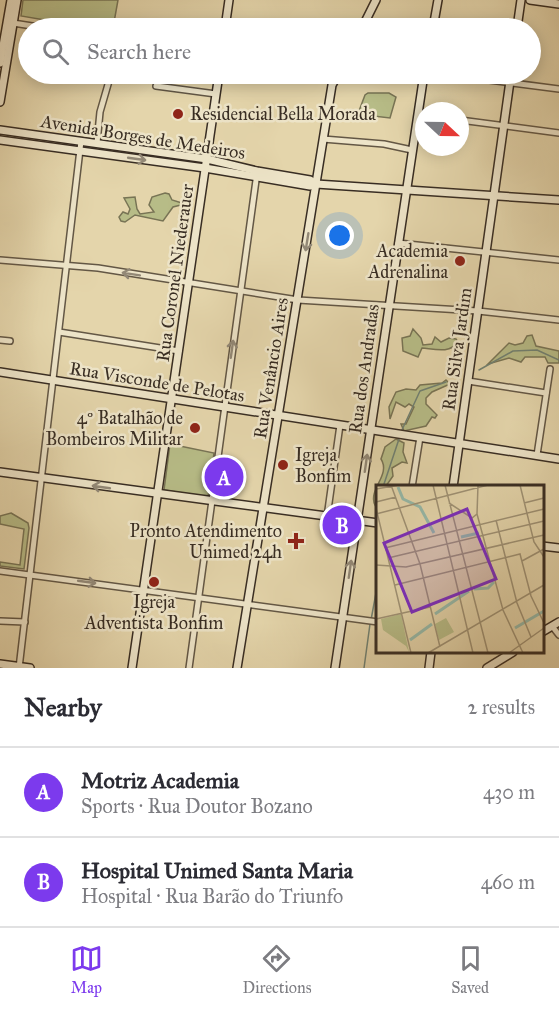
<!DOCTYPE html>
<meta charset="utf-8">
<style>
body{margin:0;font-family:"IM FELL Great Primer",serif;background:#f7f7f7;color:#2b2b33}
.compass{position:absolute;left:415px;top:102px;width:54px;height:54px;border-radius:50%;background:#fff;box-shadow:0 3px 15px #0003;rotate:112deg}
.you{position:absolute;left:340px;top:236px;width:21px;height:21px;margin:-15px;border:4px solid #fff;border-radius:50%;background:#1a73e8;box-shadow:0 0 0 9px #1a73e833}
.badge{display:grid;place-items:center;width:39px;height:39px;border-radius:50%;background:#7c3aed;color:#fff;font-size:20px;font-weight:700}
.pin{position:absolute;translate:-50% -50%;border:3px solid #fff;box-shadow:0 2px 6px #0006}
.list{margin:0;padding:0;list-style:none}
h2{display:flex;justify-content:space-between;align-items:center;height:78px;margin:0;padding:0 24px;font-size:26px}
h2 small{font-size:20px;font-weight:400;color:#7c7c81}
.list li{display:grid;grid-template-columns:39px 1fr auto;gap:18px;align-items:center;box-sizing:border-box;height:90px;padding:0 24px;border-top:2px solid #e1e1e2}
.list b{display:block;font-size:22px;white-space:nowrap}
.list p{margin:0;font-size:20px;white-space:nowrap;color:#7c7c81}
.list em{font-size:20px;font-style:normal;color:#7c7c81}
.icon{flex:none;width:33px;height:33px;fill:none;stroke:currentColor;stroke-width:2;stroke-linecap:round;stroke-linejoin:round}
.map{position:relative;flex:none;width:559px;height:668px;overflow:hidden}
.search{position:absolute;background:#fff;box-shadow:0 3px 15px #0003;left:18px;right:18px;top:18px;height:66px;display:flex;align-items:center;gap:15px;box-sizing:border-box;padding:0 21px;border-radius:33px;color:#7c7c81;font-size:22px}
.sheet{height:258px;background:#fff}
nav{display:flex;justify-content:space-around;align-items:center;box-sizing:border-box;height:84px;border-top:2px solid #e1e1e2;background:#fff;font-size:16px;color:#7c7c81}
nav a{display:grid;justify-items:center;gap:3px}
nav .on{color:#7c3aed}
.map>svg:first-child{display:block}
.green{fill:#b7bc87;stroke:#787455;stroke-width:1.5}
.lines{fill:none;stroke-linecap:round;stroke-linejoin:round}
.stream{stroke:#708173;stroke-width:1.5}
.street-casing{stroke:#635745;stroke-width:8}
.secondary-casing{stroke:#382d23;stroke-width:10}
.street{stroke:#ede4c8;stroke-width:5}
.secondary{stroke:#ede4c8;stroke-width:7}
.oneway{stroke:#928876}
.poi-dot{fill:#8f2418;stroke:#ede4c8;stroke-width:2}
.labels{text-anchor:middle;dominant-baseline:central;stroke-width:5;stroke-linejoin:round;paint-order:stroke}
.poi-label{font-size:18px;fill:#382d23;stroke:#ede4c8;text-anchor:end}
.street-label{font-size:18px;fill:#382d23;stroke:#ede4c8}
.inset-river{fill:none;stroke:#95b9a9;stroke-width:3}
.inset-road{fill:none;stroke:#9f9275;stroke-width:1.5}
.view{fill:#7b2cbf;fill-opacity:0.15;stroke:#7b2cbf;stroke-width:3}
.inset-edge{fill:none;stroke:#382d23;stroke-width:3}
</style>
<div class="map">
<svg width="559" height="668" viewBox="0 0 559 668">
<rect width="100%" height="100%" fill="#e4d5ab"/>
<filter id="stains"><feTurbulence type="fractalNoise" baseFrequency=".00333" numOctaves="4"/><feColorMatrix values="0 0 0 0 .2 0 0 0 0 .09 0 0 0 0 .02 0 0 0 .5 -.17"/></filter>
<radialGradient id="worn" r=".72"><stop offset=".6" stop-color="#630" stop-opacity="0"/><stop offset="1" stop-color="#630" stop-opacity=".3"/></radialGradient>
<g class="green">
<path d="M23,0H118L113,28H92L21,16Z"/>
<path d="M368,93H389L396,97L390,118L365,115L359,111L365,95Z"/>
<path d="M165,193L169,194L172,200L185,204L173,207L163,221L135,215L125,222L121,221L119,217L123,212L128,214L130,209L124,198L135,197L137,209L140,214L154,212L149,205L152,197Z"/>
<path d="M413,329L421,338L423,345L432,344L435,337L441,342L449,338L456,339L458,342C450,354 434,349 422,348L418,357L403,351L402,338L410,336Z"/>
<path d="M532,335L536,346L559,351V363H548L545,357H525L521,362L509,358L488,364L509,343L515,345L523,343L527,336Z"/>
<path d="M446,380L450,384L432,392L426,398V404L437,415L435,418L432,417L426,426L404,431L401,424H406L414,407L409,404L405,407L396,402L390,419L389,407L396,392L406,389L416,390L420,385L442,383Z"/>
<path d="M396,439L404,443L403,452L407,463L402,462L392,468L393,476L386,486L378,487L377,508C364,492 392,476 381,459L385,447Z"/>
<path d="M170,444L214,453L208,497L164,490Z"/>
<path d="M11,513L28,523L29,528L24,569L0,566V562L20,565L24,529L0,524V516Z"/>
</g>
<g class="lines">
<g class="stream">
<path d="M479,370L513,351L537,350L559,360"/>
<path d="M401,432L420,391L446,382"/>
<path d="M383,487L400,436"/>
<path d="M378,502V517"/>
<path d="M371,620L378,582"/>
<path d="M364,668L370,624"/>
</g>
<defs>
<g id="street">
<path d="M13,23L45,28"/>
<path d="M443,74L559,89"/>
<path d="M156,86L216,94"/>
<path d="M460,120L559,133"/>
<path d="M323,139L384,144L412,150"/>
<path d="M97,143L100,112L111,74"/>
<path d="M398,243L559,260"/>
<path d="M0,260L98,268L298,300L478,311L559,320"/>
<path d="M59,332L179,351"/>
<path d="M0,340L10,341"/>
<path d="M468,381L546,393"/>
<path d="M537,455L550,369"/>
<path d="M412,487L420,437"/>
<path d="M327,517L340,425"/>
<path d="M0,571L378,622"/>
<path d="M0,621L25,622"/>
<path d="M552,626L559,635"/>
<path d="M19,668L81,141"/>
<path d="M189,668L257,173"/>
</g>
<g id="secondary">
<path d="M530,0L559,4"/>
<path d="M225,28L229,0"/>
<path d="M362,28L376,0"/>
<path d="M433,28L438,0"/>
<path d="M517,28L521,0"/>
<path d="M0,63L11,0"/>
<path d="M0,102L17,0"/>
<path d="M0,130L207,159L257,171L310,180L316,184"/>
<path d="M0,140L205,168L310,186L316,184L559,200"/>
<path d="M0,372L559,459"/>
<path d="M0,472L378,523"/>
<path d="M453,487L511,74"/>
<path d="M542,546L559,548"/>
<path d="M542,632L559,622"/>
<path d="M0,664L30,668"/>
<path d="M132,668L219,74"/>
<path d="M237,668L332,85L338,74"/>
<path d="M335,668L424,74"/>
<path d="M429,668L431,652"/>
<path d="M487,668L513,652"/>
</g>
</defs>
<use href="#street" class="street-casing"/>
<use href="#secondary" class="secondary-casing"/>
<use href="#street" class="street"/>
<use href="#secondary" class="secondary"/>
</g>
<defs><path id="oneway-shaft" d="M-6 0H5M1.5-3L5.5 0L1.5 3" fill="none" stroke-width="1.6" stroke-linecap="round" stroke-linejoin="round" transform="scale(1.5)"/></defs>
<g class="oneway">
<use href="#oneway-shaft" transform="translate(137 159) rotate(8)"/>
<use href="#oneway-shaft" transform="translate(307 242) rotate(99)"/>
<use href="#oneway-shaft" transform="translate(131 274) rotate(-171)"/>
<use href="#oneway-shaft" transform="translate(232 349) rotate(-82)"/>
<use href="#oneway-shaft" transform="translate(366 463) rotate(-82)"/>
<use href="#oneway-shaft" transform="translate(101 487) rotate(-172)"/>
<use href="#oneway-shaft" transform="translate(350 569) rotate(-82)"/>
<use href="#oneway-shaft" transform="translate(87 582) rotate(8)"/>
</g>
<g class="poi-dot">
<circle cx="178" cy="114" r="6"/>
<circle cx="460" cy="261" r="6"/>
<circle cx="195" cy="428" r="6"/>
<circle cx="283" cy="465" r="6"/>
<path d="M293 532h6v6h6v6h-6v6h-6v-6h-6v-6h6z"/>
<circle cx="154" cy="582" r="6"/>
</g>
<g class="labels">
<g class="poi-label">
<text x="190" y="114" text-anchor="start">Residencial Bella Morada</text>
<text x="448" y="251">Academia<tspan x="448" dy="21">Adrenalina</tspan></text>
<text x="183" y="418">4º Batalhão de<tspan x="183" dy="21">Bombeiros Militar</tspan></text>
<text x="295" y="455" text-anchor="start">Igreja<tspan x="295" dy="21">Bonfim</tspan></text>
<text x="282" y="531">Pronto Atendimento<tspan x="282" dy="21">Unimed 24h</tspan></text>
<text x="154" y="602" text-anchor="middle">Igreja<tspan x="154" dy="21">Adventista Bonfim</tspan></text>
</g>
<g class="street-label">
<text transform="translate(143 137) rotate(9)">Avenida Borges de Medeiros</text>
<text transform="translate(175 273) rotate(-82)">Rua Coronel Niederauer</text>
<text transform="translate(457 349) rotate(-82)">Rua Silva Jardim</text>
<text transform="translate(271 368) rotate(-81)">Rua Venâncio Aires</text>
<text transform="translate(364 369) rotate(-82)">Rua dos Andradas</text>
<text transform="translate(157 382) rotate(9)">Rua Visconde de Pelotas</text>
</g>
</g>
<g transform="translate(376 485)">
<rect width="168" height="168" fill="#e4d5ab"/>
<path d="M25,129L33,167L30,161L7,145L5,134ZM70,133L78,147L63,155L59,139Z" fill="#b7bc87"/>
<path class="inset-river" d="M22,2L27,14L44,22L58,48M85,52L103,48M98,104L112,103L118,97M59,129L93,106M139,143L168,126M34,155L56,139"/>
<path class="inset-road" d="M15,0L44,79L64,162M57,0L97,168M69,0L112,168M144,0L158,57L168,72M0,4L23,0M0,17L20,12M73,18L96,33L101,29L102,0M148,18L168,13M0,23L35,168M0,29L112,0M101,29L127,125L147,168M120,35L141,118L155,152M9,63L168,24M12,73L168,36M146,76L168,64M0,80L30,82L168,50M19,100L144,69L155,111L168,138M0,134L54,122M52,168L168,100M133,168L168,143"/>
<path class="view" d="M91,24L120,94L36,127L8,58Z"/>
<rect width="168" height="168" class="inset-edge"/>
</g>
<rect width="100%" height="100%" filter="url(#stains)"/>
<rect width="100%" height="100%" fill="url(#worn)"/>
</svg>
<svg class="compass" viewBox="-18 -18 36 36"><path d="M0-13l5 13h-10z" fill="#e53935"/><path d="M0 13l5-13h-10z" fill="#7c7c81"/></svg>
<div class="you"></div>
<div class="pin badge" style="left:224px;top:477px">A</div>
<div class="pin badge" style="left:342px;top:525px">B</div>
<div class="search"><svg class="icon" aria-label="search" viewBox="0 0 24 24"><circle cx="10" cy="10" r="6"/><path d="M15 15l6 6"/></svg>Search here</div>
</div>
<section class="sheet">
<h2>Nearby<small>2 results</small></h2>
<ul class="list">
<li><span class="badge">A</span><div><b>Motriz Academia</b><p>Sports · Rua Doutor Bozano</p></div><em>430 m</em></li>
<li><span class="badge">B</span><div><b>Hospital Unimed Santa Maria</b><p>Hospital · Rua Barão do Triunfo</p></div><em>460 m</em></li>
</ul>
</section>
<nav>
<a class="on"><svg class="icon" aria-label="map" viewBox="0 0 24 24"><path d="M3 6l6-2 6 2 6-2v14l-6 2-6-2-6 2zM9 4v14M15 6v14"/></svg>Map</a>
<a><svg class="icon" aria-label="directions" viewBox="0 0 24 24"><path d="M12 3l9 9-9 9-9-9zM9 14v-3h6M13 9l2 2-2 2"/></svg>Directions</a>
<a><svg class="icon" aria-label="saved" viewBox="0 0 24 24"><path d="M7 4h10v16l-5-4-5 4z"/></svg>Saved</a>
</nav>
